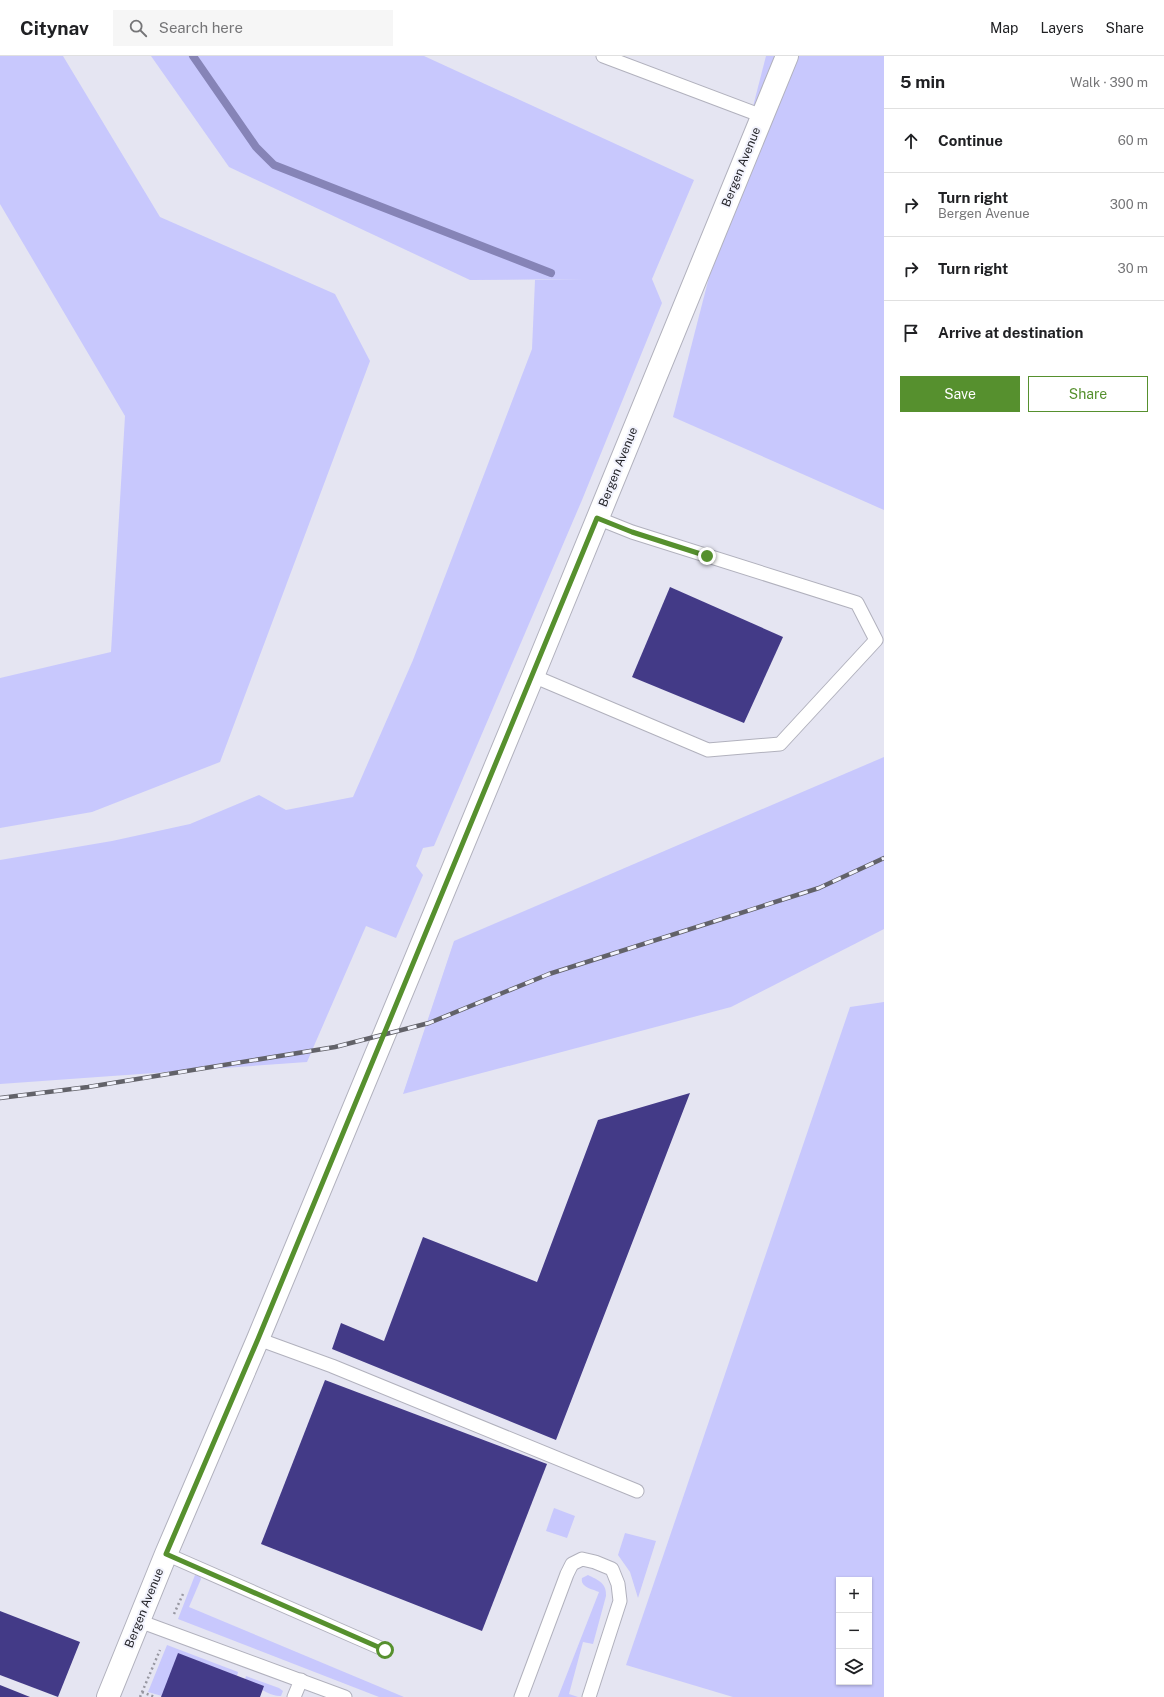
<!DOCTYPE html>
<meta charset="utf-8">
<style>
body{margin:0;font-family:"Public Sans",sans-serif;background:#f6f6f6;color:#202124}
.controls{position:absolute;right:12px;bottom:12px;display:grid;overflow:hidden;border-radius:0px;box-shadow:0 1px 3px #0004}
.controls button{width:36px;height:36px;display:grid;place-items:center;padding:0;border:0;border-bottom:1px solid #e0e0e0;background:#fff;color:#202124;font:20px sans-serif}
.stop{position:absolute;width:12px;height:12px;margin:-9px;border:3px solid #56902e;border-radius:50%;background:#fff}
.stop.end{background:#56902e;border-color:#fff;box-shadow:0 1px 4px #0008}
.list{margin:0;padding:0;list-style:none}
h2{display:flex;justify-content:space-between;align-items:center;height:52px;margin:0;padding:0 16px;font-size:17px}
h2 small{font-size:13px;font-weight:400;color:#757577}
.list li{display:grid;grid-template-columns:26px 1fr auto;gap:12px;align-items:center;box-sizing:border-box;height:64px;padding:0 16px;border-top:1px solid #e0e0e0}
.list b{display:block;font-size:15px;white-space:nowrap}
.list p{margin:0;font-size:13px;white-space:nowrap;color:#757577}
.list em{font-size:13px;font-style:normal;color:#757577}
.actions{display:flex;gap:8px;padding:12px 16px}
.actions a{flex:1;padding:9px 0;border:1px solid #56902e;border-radius:0px;text-align:center;font-size:14px;color:#56902e}
.actions .main{background:#56902e;color:#fff}
.icon{flex:none;width:22px;height:22px;fill:none;stroke:currentColor;stroke-width:2;stroke-linecap:round;stroke-linejoin:round}
.map{position:relative;flex:none;width:884px;height:1641px;overflow:hidden}
header{display:flex;align-items:center;gap:24px;box-sizing:border-box;height:56px;padding:0 20px;background:#fff;border-bottom:1px solid #e0e0e0}
header strong{font-size:19px}
nav{display:flex;gap:22px;margin-inline-start:auto;font-size:14px}
.search{width:280px;height:36px;background:#f6f6f6;display:flex;align-items:center;gap:10px;box-sizing:border-box;padding:0 14px;border-radius:0px;color:#757577;font-size:15px}
main{display:flex}
aside{flex:1;background:#fff}
.map>svg:first-child{display:block}
.green{fill:#c8c8fd;fill-rule:evenodd}
.lines{fill:none;stroke-linecap:round;stroke-linejoin:round}
.stream{stroke:#8684b7;stroke-width:8}
.building{fill:#433a87}
.lane-casing{stroke:#b1b1bd;stroke-width:15}
.secondary-casing{stroke:#b1b1bd;stroke-width:24}
.path{stroke:#9797a1;stroke-width:2.5;stroke-dasharray:2 3;stroke-linecap:butt}
.lane{stroke:#fff;stroke-width:13}
.secondary{stroke:#fff;stroke-width:22}
.rail-casing{stroke:#626269;stroke-width:4.5}
.rail{stroke:#f2f3fd;stroke-width:3;stroke-dasharray:9;stroke-linecap:butt}
.route{stroke:#56902e;stroke-width:5}
.labels{text-anchor:middle;dominant-baseline:central;stroke-width:4;stroke-linejoin:round;paint-order:stroke}
.street-label{font-size:12px;fill:#1f1f24;stroke:#f2f3fd}
</style>
<header>
<strong>Citynav</strong>
<div class="search"><svg class="icon" aria-label="search" viewBox="0 0 24 24"><circle cx="10" cy="10" r="6"/><path d="M15 15l6 6"/></svg>Search here</div>
<nav><a>Map</a><a>Layers</a><a>Share</a></nav>
</header>
<main>
<div class="map">
<svg width="884" height="1641" viewBox="0 0 884 1641">
<rect width="100%" height="100%" fill="#e5e5f2"/>
<g class="green">
<path d="M0,0H63L160,161L335,238L370,305L220,706L92,756L0,772V622L111,596L125,360L0,148Z"/>
<path d="M151,0H424L694,124L652,223L662,247L582,444L434,790L423,792L416,810L423,819L396,882L366,870L307,1006L0,1028V804L112,785L190,768L259,739L286,754L353,741L413,604L532,293L535,224L584,223L470,224L229,111Z"/>
<path d="M766,0H884V454L673,361Z"/>
<path d="M884,701V873L731,951L403,1038L454,885Z"/>
<path d="M884,946V1641H733L626,1609L850,951ZM839,1524H869V1626H839Z"/>
<path d="M554,1452L575,1460L567,1482L546,1475Z"/>
<path d="M625,1477L656,1485L638,1542L630,1516L618,1499Z"/>
<path d="M195,1519L200,1520L201,1523L189,1551L404,1641H379L178,1563Z"/>
<path d="M588,1519C598,1524 607,1527 606,1540L593,1588L583,1586L569,1638L578,1641H558L599,1536C592,1533 580,1531 582,1522Z"/>
<path d="M167,1589L238,1616L237,1620L162,1640L148,1636Z"/>
<path d="M246,1620L279,1632L283,1635L281,1640C270,1641 254,1629 245,1623Z"/>
</g>
<g class="lines">
<path class="stream" d="M193,0L256,91L274,109L551,217"/>
</g>
<g class="building">
<path d="M670,531L783,581L744,667L632,621Z"/>
<path d="M690,1037L556,1384L332,1293L341,1267L384,1285L423,1181L537,1226L598,1064Z"/>
<path d="M325,1324L547,1408L482,1575L261,1488Z"/>
<path d="M0,1555L80,1586L58,1641L0,1619Z"/>
<path d="M178,1597L264,1630L260,1641H161Z"/>
<path d="M0,1629L30,1641H0Z"/>
</g>
<g class="lines">
<defs>
<g id="lane">
<path d="M603,0L762,60"/>
<path d="M533,620L708,694L780,688L876,584L857,547L632,476L597,462"/>
<path d="M258,1283L332,1310L637,1435"/>
<path d="M166,1498L385,1594"/>
<path d="M139,1565L345,1641"/>
<path d="M294,1641L301,1624"/>
<path d="M521,1641L567,1518L572,1508L582,1503L595,1506L612,1513L618,1528L620,1545L589,1641"/>
</g>
<path id="secondary" d="M108,1641L166,1498L258,1283L533,620L787,0"/>
</defs>
<use href="#lane" class="lane-casing"/>
<use href="#secondary" class="secondary-casing"/>
<g class="path">
<path d="M174,1558L183,1538"/>
<path d="M142,1636L155,1641"/>
<path d="M140,1641L160,1594"/>
</g>
<use href="#lane" class="lane"/>
<use href="#secondary" class="secondary"/>
<defs>
<path id="rail" d="M0,1042L88,1031L335,991L429,967L549,918L819,832L884,802"/>
</defs>
<use href="#rail" class="rail-casing"/>
<use href="#rail" class="rail"/>
</g>
<g class="lines">
<path class="route" d="M385,1594L166,1498L258,1283L597,462L632,476L707,500"/>
</g>
<g class="labels">
<g class="street-label">
<text transform="translate(741 111) rotate(-68)">Bergen Avenue</text>
<text transform="translate(618 411) rotate(-68)">Bergen Avenue</text>
<text transform="translate(144 1552) rotate(-68)">Bergen Avenue</text>
</g>
</g>
</svg>
<div class="controls">
<button>+</button>
<button>−</button>
<button><svg class="icon" aria-label="layers" viewBox="0 0 24 24"><path d="M12 4l9 5-9 5-9-5zM3 14l9 5 9-5"/></svg></button>
</div>
<div class="stop" style="left:385px;top:1594px"></div>
<div class="stop end" style="left:707px;top:500px"></div>
</div>
<aside>
<h2>5 min<small>Walk · 390 m</small></h2>
<ul class="list">
<li><svg class="icon" aria-label="ahead" viewBox="0 0 24 24"><path d="M12 20V5M6 11l6-6 6 6"/></svg><div><b>Continue</b></div><em>60 m</em></li>
<li><svg class="icon" aria-label="right" viewBox="0 0 24 24"><path d="M7 20v-9h11M14 6l5 5-5 5"/></svg><div><b>Turn right</b><p>Bergen Avenue</p></div><em>300 m</em></li>
<li><svg class="icon" aria-label="right" viewBox="0 0 24 24"><path d="M7 20v-9h11M14 6l5 5-5 5"/></svg><div><b>Turn right</b></div><em>30 m</em></li>
<li><svg class="icon" aria-label="arrive" viewBox="0 0 24 24"><path d="M6 21V4h12l-3 4 3 4H6"/></svg><div><b>Arrive at destination</b></div></li>
</ul>
<div class="actions"><a class="main">Save</a><a>Share</a></div>
</aside>
</main>
